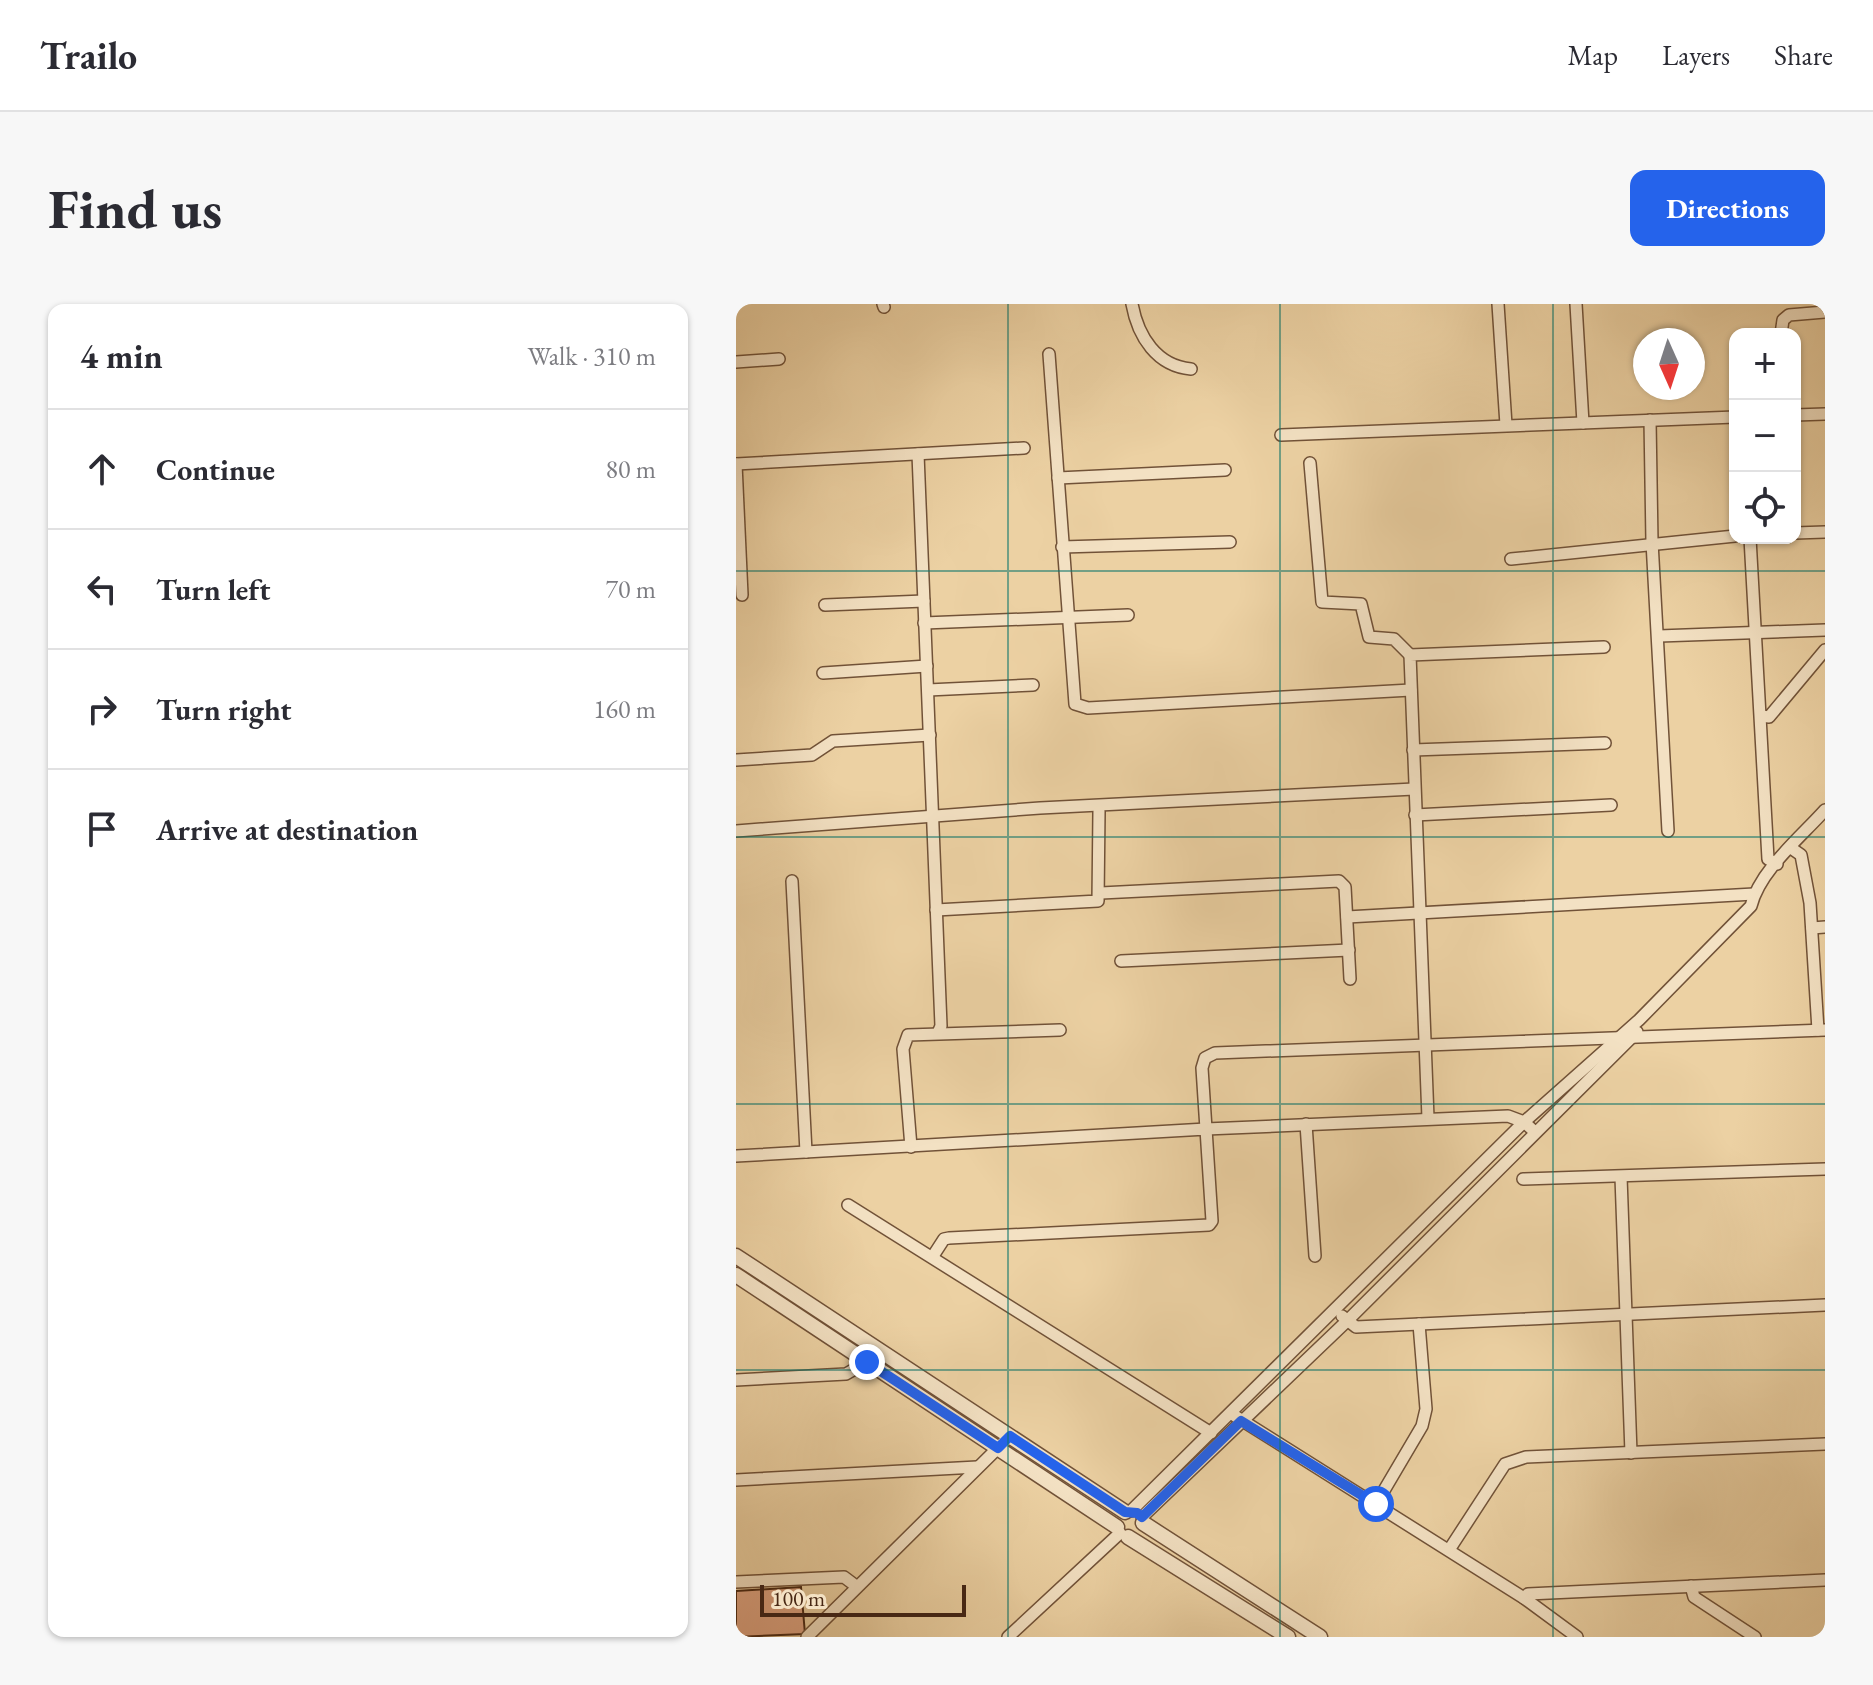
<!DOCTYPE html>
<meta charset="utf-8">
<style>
body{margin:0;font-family:"EB Garamond",serif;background:#f7f7f7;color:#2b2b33}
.controls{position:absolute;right:24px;top:24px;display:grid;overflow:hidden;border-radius:16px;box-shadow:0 2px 6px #0004}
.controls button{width:72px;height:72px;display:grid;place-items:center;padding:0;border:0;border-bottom:2px solid #e1e1e2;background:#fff;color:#2b2b33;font:40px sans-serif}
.compass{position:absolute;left:897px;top:24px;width:72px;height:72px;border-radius:50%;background:#fff;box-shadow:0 2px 6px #0004;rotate:177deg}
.scale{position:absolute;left:24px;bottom:20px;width:206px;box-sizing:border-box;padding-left:8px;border:4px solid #482814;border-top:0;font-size:22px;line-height:28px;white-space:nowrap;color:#482814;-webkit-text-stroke:6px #f3e1c3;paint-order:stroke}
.stop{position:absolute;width:24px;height:24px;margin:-18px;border:6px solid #2563eb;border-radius:50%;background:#fff}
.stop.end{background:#2563eb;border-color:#fff;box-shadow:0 2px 8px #0008}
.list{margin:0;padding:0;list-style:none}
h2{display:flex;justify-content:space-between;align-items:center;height:104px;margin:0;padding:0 32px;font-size:34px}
h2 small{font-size:26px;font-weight:400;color:#7c7c81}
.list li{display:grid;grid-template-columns:52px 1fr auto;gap:24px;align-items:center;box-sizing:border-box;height:120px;padding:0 32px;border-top:2px solid #e1e1e2}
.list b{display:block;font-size:30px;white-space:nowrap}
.list em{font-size:26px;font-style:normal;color:#7c7c81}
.icon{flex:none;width:44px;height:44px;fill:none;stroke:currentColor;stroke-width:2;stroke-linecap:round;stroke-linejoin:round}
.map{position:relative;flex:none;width:1089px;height:1333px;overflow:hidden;border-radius:16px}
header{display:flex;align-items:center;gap:48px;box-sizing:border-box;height:112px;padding:0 40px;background:#fff;border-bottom:2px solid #e1e1e2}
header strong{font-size:38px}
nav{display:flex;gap:44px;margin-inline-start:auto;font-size:28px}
.intro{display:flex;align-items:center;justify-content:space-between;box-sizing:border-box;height:192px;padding:0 48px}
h1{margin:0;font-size:56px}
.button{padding:20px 36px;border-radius:16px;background:#2563eb;color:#fff;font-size:28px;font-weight:700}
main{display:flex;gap:48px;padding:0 48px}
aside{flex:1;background:#fff;border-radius:16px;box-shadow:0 2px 6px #0004}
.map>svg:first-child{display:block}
.building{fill:#dea483;stroke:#482814;stroke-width:2}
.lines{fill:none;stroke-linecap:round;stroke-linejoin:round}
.minor-casing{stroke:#715238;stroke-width:14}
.tertiary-casing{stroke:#715238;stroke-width:17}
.minor{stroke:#f3e1c3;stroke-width:11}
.tertiary{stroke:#f3e1c3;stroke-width:14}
.route{stroke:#2563eb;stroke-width:10}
.grid{fill:none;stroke:#0f766e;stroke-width:2;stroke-opacity:0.55}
</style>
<header>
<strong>Trailo</strong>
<nav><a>Map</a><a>Layers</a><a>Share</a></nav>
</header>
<div class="intro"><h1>Find us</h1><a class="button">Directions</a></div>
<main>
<aside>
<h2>4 min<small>Walk · 310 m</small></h2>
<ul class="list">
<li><svg class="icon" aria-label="ahead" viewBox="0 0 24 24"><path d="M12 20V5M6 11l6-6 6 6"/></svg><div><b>Continue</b></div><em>80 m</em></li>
<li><svg class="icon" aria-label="left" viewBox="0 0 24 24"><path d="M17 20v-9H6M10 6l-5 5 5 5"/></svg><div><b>Turn left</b></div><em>70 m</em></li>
<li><svg class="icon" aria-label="right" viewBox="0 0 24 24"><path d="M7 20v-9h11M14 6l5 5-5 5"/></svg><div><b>Turn right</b></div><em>160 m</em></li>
<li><svg class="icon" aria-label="arrive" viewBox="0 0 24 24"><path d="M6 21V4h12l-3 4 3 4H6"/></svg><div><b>Arrive at destination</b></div></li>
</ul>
</aside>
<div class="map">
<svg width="1089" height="1333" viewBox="0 0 1089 1333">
<rect width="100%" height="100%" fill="#ecd1a3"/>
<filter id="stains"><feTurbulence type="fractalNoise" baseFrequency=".0025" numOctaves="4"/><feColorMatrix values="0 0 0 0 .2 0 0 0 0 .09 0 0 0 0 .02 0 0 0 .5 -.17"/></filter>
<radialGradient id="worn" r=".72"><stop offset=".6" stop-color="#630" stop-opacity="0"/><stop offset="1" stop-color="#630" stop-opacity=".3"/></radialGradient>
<path class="building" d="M65,1283L69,1330L0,1333V1287Z"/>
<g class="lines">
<defs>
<g id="minor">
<path d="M147,0L148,3"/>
<path d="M396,0C402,33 421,62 455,65"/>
<path d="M762,0L770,121"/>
<path d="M840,0L847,119"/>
<path d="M1045,30L1047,16L1053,11L1089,8"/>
<path d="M313,50L339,400L352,404L675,386"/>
<path d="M0,58L43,55"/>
<path d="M1059,111L1089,110"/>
<path d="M914,116L916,238L932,527"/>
<path d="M545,131L999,113"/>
<path d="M182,150L205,722L202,729"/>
<path d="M574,159L586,298L625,300L633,333L658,335L674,351"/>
<path d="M0,160L288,144"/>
<path d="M0,160L6,291"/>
<path d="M322,174L489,166"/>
<path d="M1059,229L1089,228"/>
<path d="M1014,234L1032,555L1041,560"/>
<path d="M326,243L494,238"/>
<path d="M775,255L999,232"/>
<path d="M89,301L188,297"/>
<path d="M188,319L392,311"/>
<path d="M923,332L1089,326"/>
<path d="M87,369L191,362"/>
<path d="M192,386L297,381"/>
<path d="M1025,412L1033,413L1089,346"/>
<path d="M677,446L869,439"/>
<path d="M0,456L76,451L97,437L194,431"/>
<path d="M679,511L875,501"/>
<path d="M0,527L304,504L678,485"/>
<path d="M1055,544L1065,551L1074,599L1082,726"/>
<path d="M56,577L70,848"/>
<path d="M365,589L603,577L609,583L614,675"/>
<path d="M200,606L362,597L363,507"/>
<path d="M611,613L1018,590"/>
<path d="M1076,624L1089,623"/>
<path d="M385,657L613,646"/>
<path d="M692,814L674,351L868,343"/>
<path d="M570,820L579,952"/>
<path d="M799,828L788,818L772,812L470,825L466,764L469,754L479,749L1089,726"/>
<path d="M175,843L167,745L172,731L324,726"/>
<path d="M0,852L470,825L476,917L473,921L213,934L208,935L197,952"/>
<path d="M885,873L895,1149"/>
<path d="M787,875L1089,865"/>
<path d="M112,901L475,1129"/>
<path d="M606,1012L620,1023L1089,1001"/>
<path d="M0,1076L110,1070L131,1058L140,1045"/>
<path d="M499,1112L788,1294L841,1333"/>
<path d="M0,1176L241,1163"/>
<path d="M640,1200L686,1122L690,1105L683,1020"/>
<path d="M395,1207L788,818L903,716L1015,602C1024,566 1065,533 1089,506"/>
<path d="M406,1213L611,1017L901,728"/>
<path d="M713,1246L769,1160L790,1153L1089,1140"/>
<path d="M0,1278L108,1273L120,1282"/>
<path d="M955,1282L958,1293L1019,1333"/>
<path d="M788,1294L792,1290L1089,1276"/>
<path d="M71,1333L274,1132"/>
<path d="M272,1333L384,1229"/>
</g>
<g id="tertiary">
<path d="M0,952L389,1208"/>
<path d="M0,971L381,1223"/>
<path d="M407,1219L584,1333"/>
<path d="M392,1233L552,1333"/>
</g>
</defs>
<use href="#minor" class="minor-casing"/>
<use href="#tertiary" class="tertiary-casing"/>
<use href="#minor" class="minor"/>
<use href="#tertiary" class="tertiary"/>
</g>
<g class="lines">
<path class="route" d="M131,1058L262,1144L274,1132L389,1208L401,1209L406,1213L505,1117L640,1200"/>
</g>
<path class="grid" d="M272,0V1333M544,0V1333M817,0V1333M0,267H1089M0,533H1089M0,800H1089M0,1066H1089"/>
<rect width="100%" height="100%" filter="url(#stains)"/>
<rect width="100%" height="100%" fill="url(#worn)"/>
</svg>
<div class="controls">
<button>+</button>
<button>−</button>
<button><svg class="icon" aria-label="locate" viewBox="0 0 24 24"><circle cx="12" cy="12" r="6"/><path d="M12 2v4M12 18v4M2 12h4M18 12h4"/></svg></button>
</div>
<svg class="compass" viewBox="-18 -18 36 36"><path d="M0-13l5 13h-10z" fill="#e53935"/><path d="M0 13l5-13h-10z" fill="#7c7c81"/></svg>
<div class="scale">100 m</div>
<div class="stop" style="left:640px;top:1200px"></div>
<div class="stop end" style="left:131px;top:1058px"></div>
</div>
</main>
